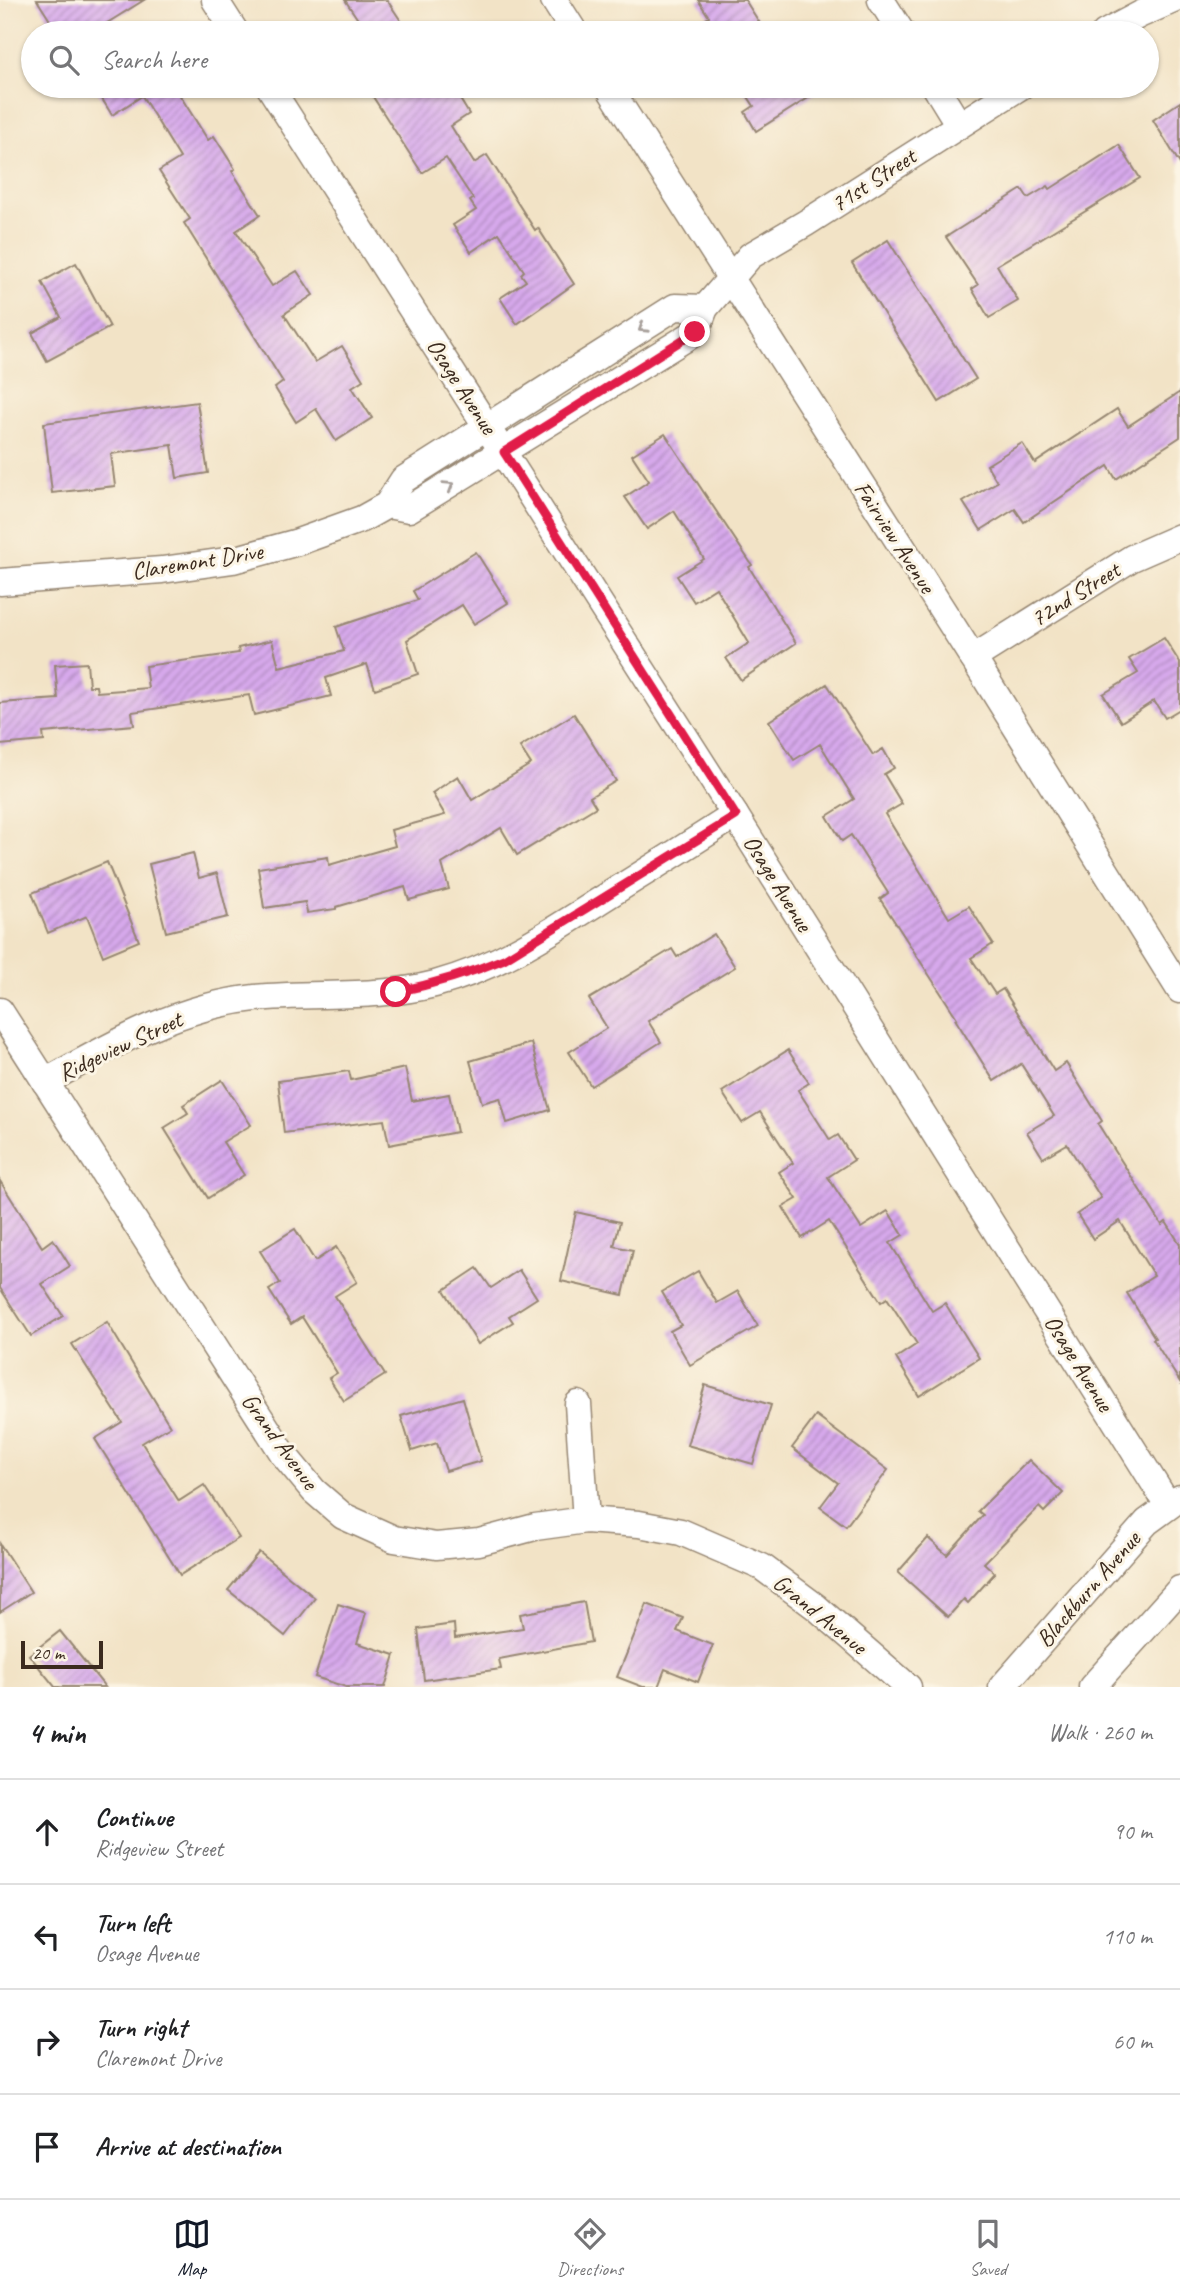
<!DOCTYPE html>
<meta charset="utf-8">
<style>
body{margin:0;font-family:Caveat,sans-serif;background:#f2f2f2;color:#202124}
.scale{position:absolute;left:21px;bottom:18px;width:82px;box-sizing:border-box;padding-left:7px;border:4px solid #3b2a1e;border-top:0;font-size:19px;line-height:24px;white-space:nowrap;color:#3b2a1e;-webkit-text-stroke:5px #fcf5e5;paint-order:stroke}
.stop{position:absolute;width:21px;height:21px;margin:-16px;border:5px solid #e11d48;border-radius:50%;background:#fff}
.stop.end{background:#e11d48;border-color:#fff;box-shadow:0 2px 7px #0008}
.list{margin:0;padding:0;list-style:none}
h2{display:flex;justify-content:space-between;align-items:center;height:91px;margin:0;padding:0 28px;font-size:30px}
h2 small{font-size:23px;font-weight:400;color:#757577}
.list li{display:grid;grid-template-columns:46px 1fr auto;gap:21px;align-items:center;box-sizing:border-box;height:105px;padding:0 28px;border-top:2px solid #e0e0e0}
.list b{display:block;font-size:26px;white-space:nowrap}
.list p{margin:0;font-size:23px;white-space:nowrap;color:#757577}
.list em{font-size:23px;font-style:normal;color:#757577}
.icon{flex:none;width:38px;height:38px;fill:none;stroke:currentColor;stroke-width:2;stroke-linecap:round;stroke-linejoin:round}
.map{position:relative;flex:none;width:1180px;height:1687px;overflow:hidden}
.search{position:absolute;background:#fff;box-shadow:0 2px 5px #0004;left:21px;right:21px;top:21px;height:77px;display:flex;align-items:center;gap:18px;box-sizing:border-box;padding:0 24px;border-radius:38px;color:#757577;font-size:26px}
.sheet{height:511px;background:#fff}
nav{display:flex;justify-content:space-around;align-items:center;box-sizing:border-box;height:98px;border-top:2px solid #e0e0e0;background:#fff;font-size:19px;color:#757577}
nav a{display:grid;justify-items:center;gap:4px}
nav .on{color:#111827}
.map>svg:first-child{display:block}
.building{fill:url(#building-hatch)}
.lines{fill:none;stroke-linecap:round;stroke-linejoin:round}
.minor-casing{stroke:#968672;stroke-width:29}
.minor{stroke:#fff;stroke-width:26}
.oneway{stroke:#a79f9a}
.route{stroke:#e11d48;stroke-width:9}
.labels{text-anchor:middle;dominant-baseline:central;stroke-width:6;stroke-linejoin:round;paint-order:stroke}
.street-label{font-size:24px;fill:#3b2a1e;stroke:#fcf5e5}
</style>
<div class="map">
<svg width="1180" height="1687" viewBox="0 0 1180 1687">
<defs>
<pattern id="building-hatch" width="6" height="6" patternUnits="userSpaceOnUse" patternTransform="scale(1.75)"><rect width="6" height="6" fill="#d7a9ec"/><path d="M-1 1l2-2M0 6l6-6M5 7l2-2" fill="none" stroke="#b08abf"/></pattern>
</defs>
<rect width="100%" height="100%" fill="#fcf5e5"/>
<filter id="ink" filterUnits="userSpaceOnUse"><feTurbulence type="fractalNoise" baseFrequency=".0143" numOctaves="2"/><feDisplacementMap in="SourceGraphic" scale="14" xChannelSelector="R" yChannelSelector="G"/><feConvolveMatrix kernelMatrix="1 2 1 2 8 2 1 2 1" color-interpolation-filters="sRGB"/></filter>
<filter id="wash" filterUnits="userSpaceOnUse"><feTurbulence type="fractalNoise" baseFrequency=".00686" numOctaves="4" result="noise"/><feDisplacementMap in="SourceGraphic" scale="28" xChannelSelector="R" yChannelSelector="G"/><feGaussianBlur stdDeviation="1.57" result="paint"/><feColorMatrix in="noise" values="0 0 0 0 0 0 0 0 0 0 0 0 0 0 0 0 0 1.4 0 .05"/><feComposite in="paint" operator="in"/></filter>
<g filter="url(#wash)">
<rect width="100%" height="100%" fill="#f2e3c6"/>
<g id="blocks">
<g class="building">
<path d="M37,0H144L91,33H58Z"/>
<path d="M345,0H387L409,33H367Z"/>
<path d="M698,0H745L761,25L748,33H684L709,17Z"/>
<path d="M94,86H174L208,140L214,136L235,169L232,171L260,215L236,231L272,286L297,271L313,295L284,314L315,362L342,346L363,380L352,387L372,418L336,441L316,409L296,422L275,388L283,382L184,223L190,219L159,171L180,158L142,96L112,115Z"/>
<path d="M366,86H452L469,114L451,126L474,163L487,155L535,230L538,228L574,284L517,324L500,298L526,281L521,274L524,271L499,233L471,252L453,225L476,210L470,201L473,199L446,158L422,173Z"/>
<path d="M741,86H827L756,131L745,112L754,106Z"/>
<path d="M1180,102V164L1153,120Z"/>
<path d="M1119,145L1140,178L997,265L1018,301L989,318L972,289L978,285L946,237L1022,189L1028,198L1048,186L1050,189Z"/>
<path d="M888,240L976,379L939,402L852,263Z"/>
<path d="M76,263L110,327L47,361L32,333L61,317L42,282Z"/>
<path d="M1180,392V437L1116,479L1108,466L1024,522L1015,509L981,530L963,502L997,482L987,465L1022,443L1035,463L1117,409L1128,426Z"/>
<path d="M197,402L208,473L177,478L172,445L111,454L115,486L52,493L44,423Z"/>
<path d="M665,434L752,565L749,567L796,643L741,680L726,658L749,643L716,588L694,602L677,576L704,559L674,511L647,529L625,497L649,481L632,455Z"/>
<path d="M476,552L508,603L474,624L462,605L407,640L418,674L375,689L367,664L326,678L331,696L254,715L249,695L132,712L134,725L43,733L44,741L0,745V703L58,699L55,665L87,663L89,686H96L97,692L148,688L145,666L239,653L238,648L272,640L279,667L344,651L336,627L418,600L413,591Z"/>
<path d="M1164,638L1180,663V709L1165,718L1154,701L1121,722L1103,694L1138,673L1129,659Z"/>
<path d="M827,684L873,755L883,749L894,768L884,774L902,804L885,814L949,918L969,906L993,944L971,958L995,994L1003,989L1054,1071L1066,1063L1102,1121L1098,1124L1162,1225L1166,1222L1180,1244V1382L1153,1339L1155,1338L1127,1293L1154,1276L1120,1221L1093,1239L1077,1214L1101,1198L1067,1144L1043,1158L1027,1132L1054,1116L1021,1064L994,1081L955,1019L957,1018L880,899L888,893L851,835L842,841L827,816L854,799L820,744L794,760L769,721Z"/>
<path d="M574,714L616,781L590,797L596,807L517,855L501,828L442,864L449,889L409,900L405,887L336,907V909L307,913L305,902L264,908L258,868L328,857L329,865L395,846L391,830L445,815L432,793L458,776L472,800L531,764L520,747Z"/>
<path d="M193,853L199,878L217,873L228,917L166,932L149,864Z"/>
<path d="M107,862L139,941L103,956L87,916L48,933L32,893Z"/>
<path d="M714,934L735,967L648,1021L661,1042L591,1086L569,1052L607,1028L589,999L672,949L677,957Z"/>
<path d="M531,1043L550,1110L507,1123L500,1098L482,1103L470,1061Z"/>
<path d="M788,1050L809,1083L798,1090L830,1140L838,1135L854,1160L828,1177L861,1228L888,1211L903,1235L890,1243L932,1311L945,1303L979,1358L919,1396L896,1358L917,1344L887,1298L881,1302L829,1221L802,1238L783,1207L797,1199L779,1172L793,1163L760,1112L742,1123L722,1092Z"/>
<path d="M405,1068L412,1101L449,1094L457,1132L389,1145L384,1120L284,1133L278,1081L349,1071L351,1080Z"/>
<path d="M222,1080L251,1125L223,1142L244,1175L208,1198L164,1128L188,1113L183,1105Z"/>
<path d="M0,1181L42,1247L53,1239L70,1266L42,1284L63,1316L31,1336L0,1288Z"/>
<path d="M576,1212L620,1222L614,1246L633,1250L623,1295L561,1281Z"/>
<path d="M295,1229L315,1261L336,1247L357,1282L335,1296L385,1375L344,1401L329,1378L337,1373L302,1317L291,1324L269,1290L280,1283L260,1251Z"/>
<path d="M477,1268L491,1288L519,1270L537,1298L509,1316L513,1322L478,1344L444,1290Z"/>
<path d="M698,1271L717,1303L738,1291L758,1326L690,1365L670,1331L681,1325L662,1292Z"/>
<path d="M107,1322L170,1426L142,1443L179,1501L204,1485L239,1538L180,1575L95,1439L122,1422L72,1344Z"/>
<path d="M705,1385L771,1405L753,1464L687,1445Z"/>
<path d="M463,1398L481,1461L446,1471L437,1443L412,1451L401,1416Z"/>
<path d="M816,1416L888,1470L846,1526L820,1507L838,1483L792,1448Z"/>
<path d="M1029,1460L1063,1493L1044,1512L1039,1507L984,1563L995,1573L968,1603L964,1599L948,1617L898,1572L928,1538L947,1555L983,1515L978,1511Z"/>
<path d="M0,1544L31,1592L0,1612Z"/>
<path d="M259,1552L315,1598L285,1636L228,1590Z"/>
<path d="M584,1602L591,1642L499,1659L501,1669L424,1680L418,1629L454,1624L455,1638L523,1628L520,1614Z"/>
<path d="M338,1604L366,1613L357,1643L395,1655L385,1687H346L315,1677Z"/>
<path d="M647,1604L683,1618L677,1631L713,1645L698,1682L665,1669L658,1687H643L617,1677Z"/>
<path d="M60,1631L105,1687H55L29,1655Z"/>
</g>
</g>
</g>
<g filter="url(#ink)">
<use href="#blocks" fill-opacity="0" stroke="#968672" stroke-width="2"/>
<g class="lines">
<defs>
<g id="minor">
<path d="M215,0L236,33"/>
<path d="M554,0L575,33"/>
<path d="M881,0L902,33"/>
<path d="M1105,33L1141,14L1173,0"/>
<path d="M269,86L735,815L1168,1505"/>
<path d="M608,86L973,658L1180,990"/>
<path d="M935,86L959,125"/>
<path d="M387,505L409,509L696,332L705,308L750,256L806,223L1021,86"/>
<path d="M0,582L162,570L233,560L298,542L362,519L387,505L403,480L675,307L705,308"/>
<path d="M973,658L1132,558L1180,537"/>
<path d="M0,1011L284,1455L314,1491L343,1516L394,1539L436,1546L479,1542L535,1527L586,1520L639,1524L681,1532L762,1567L816,1607L908,1687"/>
<path d="M45,1082C111,1045 178,1006 255,998C315,992 377,999 435,984C497,967 543,937 596,903C642,874 689,845 735,815"/>
<path d="M578,1404L586,1520"/>
<path d="M1002,1687L1147,1522L1180,1498"/>
<path d="M1092,1687L1180,1589"/>
</g>
</defs>
<use href="#minor" class="minor-casing"/>
<use href="#minor" class="minor"/>
</g>
<defs><path id="oneway-chevron" d="M-2-3.5L2.5 0L-2 3.5" fill="none" stroke-width="1.6" stroke-linecap="round" stroke-linejoin="round" transform="scale(1.75)"/></defs>
<g class="oneway">
<use href="#oneway-chevron" transform="translate(643 328) rotate(147)"/>
<use href="#oneway-chevron" transform="translate(449 486) rotate(-32)"/>
</g>
</g>
<g class="lines" filter="url(#ink)">
<path class="route" d="M396,992C433,984 468,974 504,959L736,816L504,452L695,332"/>
</g>
<g class="labels">
<g class="street-label">
<text transform="translate(873 180) rotate(-33)">71st Street</text>
<text transform="translate(462 386) rotate(57)">Osage Avenue</text>
<text transform="translate(895 537) rotate(57)">Fairview Avenue</text>
<text transform="translate(197 561) rotate(-9)">Claremont Drive</text>
<text transform="translate(1075 594) rotate(-32)">72nd Street</text>
<text transform="translate(778 883) rotate(58)">Osage Avenue</text>
<text transform="translate(120 1046) rotate(-25)">Ridgeview Street</text>
<text transform="translate(1079 1363) rotate(58)">Osage Avenue</text>
<text transform="translate(280 1441) rotate(54)">Grand Avenue</text>
<text transform="translate(1088 1589) rotate(-49)">Blackburn Avenue</text>
<text transform="translate(820 1614) rotate(39)">Grand Avenue</text>
</g>
</g>
</svg>
<div class="scale">20 m</div>
<div class="stop" style="left:396px;top:992px"></div>
<div class="stop end" style="left:695px;top:332px"></div>
<div class="search"><svg class="icon" aria-label="search" viewBox="0 0 24 24"><circle cx="10" cy="10" r="6"/><path d="M15 15l6 6"/></svg>Search here</div>
</div>
<section class="sheet">
<h2>4 min<small>Walk · 260 m</small></h2>
<ul class="list">
<li><svg class="icon" aria-label="ahead" viewBox="0 0 24 24"><path d="M12 20V5M6 11l6-6 6 6"/></svg><div><b>Continue</b><p>Ridgeview Street</p></div><em>90 m</em></li>
<li><svg class="icon" aria-label="left" viewBox="0 0 24 24"><path d="M17 20v-9H6M10 6l-5 5 5 5"/></svg><div><b>Turn left</b><p>Osage Avenue</p></div><em>110 m</em></li>
<li><svg class="icon" aria-label="right" viewBox="0 0 24 24"><path d="M7 20v-9h11M14 6l5 5-5 5"/></svg><div><b>Turn right</b><p>Claremont Drive</p></div><em>60 m</em></li>
<li><svg class="icon" aria-label="arrive" viewBox="0 0 24 24"><path d="M6 21V4h12l-3 4 3 4H6"/></svg><div><b>Arrive at destination</b></div></li>
</ul>
</section>
<nav>
<a class="on"><svg class="icon" aria-label="map" viewBox="0 0 24 24"><path d="M3 6l6-2 6 2 6-2v14l-6 2-6-2-6 2zM9 4v14M15 6v14"/></svg>Map</a>
<a><svg class="icon" aria-label="directions" viewBox="0 0 24 24"><path d="M12 3l9 9-9 9-9-9zM9 14v-3h6M13 9l2 2-2 2"/></svg>Directions</a>
<a><svg class="icon" aria-label="saved" viewBox="0 0 24 24"><path d="M7 4h10v16l-5-4-5 4z"/></svg>Saved</a>
</nav>
